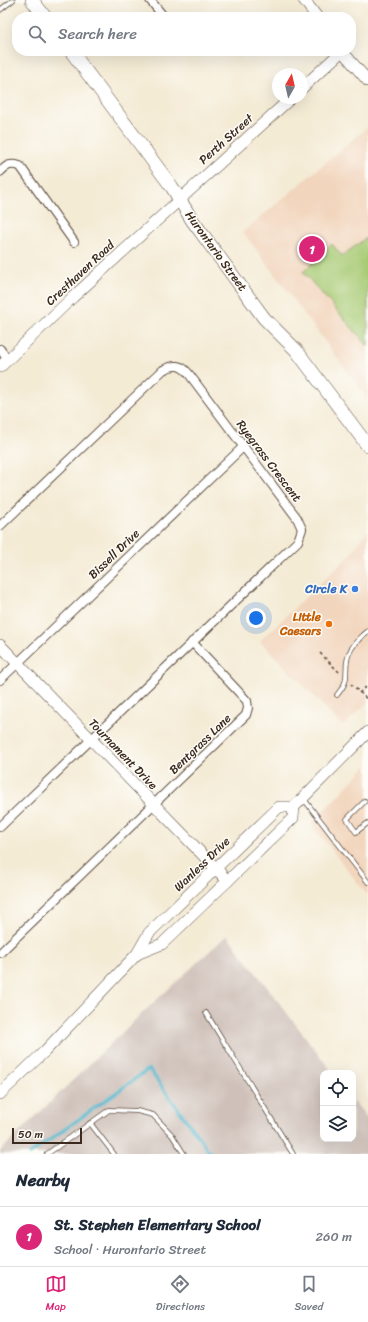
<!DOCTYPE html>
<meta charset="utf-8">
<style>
body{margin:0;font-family:Sriracha,sans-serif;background:#f6f6f7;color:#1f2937}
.controls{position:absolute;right:12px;bottom:12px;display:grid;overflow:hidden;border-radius:8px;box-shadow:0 4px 16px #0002}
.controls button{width:36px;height:36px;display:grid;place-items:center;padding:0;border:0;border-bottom:1px solid #e0e1e3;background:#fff;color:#1f2937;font:20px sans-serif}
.compass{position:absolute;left:272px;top:68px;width:36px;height:36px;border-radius:50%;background:#fff;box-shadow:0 4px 16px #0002;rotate:8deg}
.scale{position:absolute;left:12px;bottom:10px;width:70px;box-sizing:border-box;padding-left:4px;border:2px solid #3b2a1e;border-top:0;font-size:11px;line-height:14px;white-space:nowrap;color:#3b2a1e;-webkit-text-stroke:3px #fdfcf7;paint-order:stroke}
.you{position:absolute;left:256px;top:618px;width:14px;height:14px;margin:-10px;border:3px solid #fff;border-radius:50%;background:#1a73e8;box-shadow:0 0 0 6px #1a73e833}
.badge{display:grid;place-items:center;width:26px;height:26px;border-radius:50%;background:#db2777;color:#fff;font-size:13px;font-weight:700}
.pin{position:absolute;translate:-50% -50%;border:2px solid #fff;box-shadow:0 1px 4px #0006}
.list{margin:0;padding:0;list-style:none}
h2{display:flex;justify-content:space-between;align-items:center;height:52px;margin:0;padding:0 16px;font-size:17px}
h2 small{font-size:13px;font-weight:400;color:#747a83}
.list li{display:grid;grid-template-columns:26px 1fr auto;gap:12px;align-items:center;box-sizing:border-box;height:60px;padding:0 16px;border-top:1px solid #e0e1e3}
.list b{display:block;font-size:15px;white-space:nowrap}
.list p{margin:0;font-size:13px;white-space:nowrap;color:#747a83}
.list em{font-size:13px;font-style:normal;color:#747a83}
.icon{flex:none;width:22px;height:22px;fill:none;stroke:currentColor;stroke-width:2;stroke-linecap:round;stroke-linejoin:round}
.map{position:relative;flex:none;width:368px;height:1154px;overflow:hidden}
.search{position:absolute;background:#fff;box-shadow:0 4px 16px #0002;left:12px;right:12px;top:12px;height:44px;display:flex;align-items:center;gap:10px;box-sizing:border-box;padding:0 14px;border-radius:16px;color:#747a83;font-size:15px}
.sheet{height:112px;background:#fff}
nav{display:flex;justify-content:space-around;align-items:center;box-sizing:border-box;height:56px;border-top:1px solid #e0e1e3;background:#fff;font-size:11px;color:#747a83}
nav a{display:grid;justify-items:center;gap:2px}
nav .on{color:#db2777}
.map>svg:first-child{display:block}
.built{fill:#f2d5bd}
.industrial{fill:#cfc1ba}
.green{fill:#a8cb74;stroke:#727a49}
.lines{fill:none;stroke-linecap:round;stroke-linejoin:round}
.stream{stroke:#53bad0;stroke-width:3}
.lane-casing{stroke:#574739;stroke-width:5.5}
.street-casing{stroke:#574739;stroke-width:10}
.secondary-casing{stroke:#574739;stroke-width:12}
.primary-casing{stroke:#574739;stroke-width:14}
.path{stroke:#574739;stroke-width:1.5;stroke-dasharray:3 3;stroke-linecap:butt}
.lane{stroke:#fff;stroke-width:4}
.street{stroke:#fff;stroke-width:8}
.secondary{stroke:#fff;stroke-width:11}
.primary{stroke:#fff;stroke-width:13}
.shop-dot{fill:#3f7fe0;stroke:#fdfcf7;stroke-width:1.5}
.food-dot{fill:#e8710a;stroke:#fdfcf7;stroke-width:1.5}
.labels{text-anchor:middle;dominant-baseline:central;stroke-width:3;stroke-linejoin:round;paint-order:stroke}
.street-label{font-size:12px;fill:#3b2a1e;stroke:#fdfcf7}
.shop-label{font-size:12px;font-weight:bold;fill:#366cbe;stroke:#fdfcf7;text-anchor:end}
.food-label{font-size:12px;font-weight:bold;fill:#c56008;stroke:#fdfcf7;text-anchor:end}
</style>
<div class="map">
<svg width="368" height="1154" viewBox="0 0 368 1154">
<rect width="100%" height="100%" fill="#fdfcf7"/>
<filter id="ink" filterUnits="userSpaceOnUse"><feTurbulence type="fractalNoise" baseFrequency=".025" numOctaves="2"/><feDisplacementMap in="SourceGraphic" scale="8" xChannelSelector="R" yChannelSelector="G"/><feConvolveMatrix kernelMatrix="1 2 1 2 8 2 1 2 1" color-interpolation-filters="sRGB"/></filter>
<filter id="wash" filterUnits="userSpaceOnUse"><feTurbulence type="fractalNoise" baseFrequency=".012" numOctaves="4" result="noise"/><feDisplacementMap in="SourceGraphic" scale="16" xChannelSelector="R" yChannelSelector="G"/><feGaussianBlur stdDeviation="0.9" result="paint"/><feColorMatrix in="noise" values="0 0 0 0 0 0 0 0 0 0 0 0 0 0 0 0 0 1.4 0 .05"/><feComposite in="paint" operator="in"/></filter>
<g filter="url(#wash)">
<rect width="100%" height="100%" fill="#f4ebd5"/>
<g class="built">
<path d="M368,127V399L243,232Z"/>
<path d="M368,530V644L366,646L368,647V702L343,726L260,641L350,555Z"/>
<path d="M368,764V896L311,824Z"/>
</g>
<path class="industrial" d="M227,935L333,1073H323V1139H353V1100L368,1119V1154H0V1151L136,1019Z"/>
<path class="green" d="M366,238L368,240V346L303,272L332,244L342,256Z"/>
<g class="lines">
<path class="stream" d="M30,1154L149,1069L211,1154"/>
</g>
</g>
<g filter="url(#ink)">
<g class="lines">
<defs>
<g id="lane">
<path d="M0,10L13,0"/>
<path d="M337,695C352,677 343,675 348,656C351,647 360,637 368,631"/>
<path d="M303,798L368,882"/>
<path d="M365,801L347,819L356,832L368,823"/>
<path d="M206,1013L293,1154"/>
<path d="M90,1123L114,1154"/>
<path d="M47,1154L109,1110L137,1111L153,1115L172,1135L184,1154"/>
</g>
<g id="street">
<path d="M150,0L164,17"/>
<path d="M0,172C7,165 10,163 20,166L74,242"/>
<path d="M0,349L8,360"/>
<path d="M0,526L163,370C174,364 181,364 189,374L297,518L302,529L298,541L0,827"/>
<path d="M0,680L244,446"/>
<path d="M0,953L246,715L248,708L247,701L192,642"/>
</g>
<g id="secondary">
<path d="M304,0L317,17"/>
<path d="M342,51L368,81"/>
<path d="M302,88L342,51"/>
<path d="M0,367L73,297L291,98"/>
<path d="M0,645L228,881"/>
<path d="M137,954L162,944L293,818L294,807L368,732"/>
<path d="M0,1094L45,1051L137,954L149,933L279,807H294"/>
</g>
<g id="primary">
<path d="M32,0L45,17"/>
<path d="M71,51L172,187L192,220L264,318L296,350L368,446"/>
</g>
</defs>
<use href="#lane" class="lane-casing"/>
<use href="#street" class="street-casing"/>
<use href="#secondary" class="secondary-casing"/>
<use href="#primary" class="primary-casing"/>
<g class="path">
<path d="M320,653L340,673"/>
<path d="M351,684L368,700"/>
<path d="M359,693L368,685"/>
</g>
<use href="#lane" class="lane"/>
<use href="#street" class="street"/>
<use href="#secondary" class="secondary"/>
<use href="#primary" class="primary"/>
</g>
</g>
<circle class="shop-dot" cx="355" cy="589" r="4"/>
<circle class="food-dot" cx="329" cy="624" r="4"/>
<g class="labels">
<g class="street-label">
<text transform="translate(226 139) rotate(-42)">Perth Street</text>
<text transform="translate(216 251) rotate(54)">Hurontario Street</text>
<text transform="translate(80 273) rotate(-43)">Cresthaven Road</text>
<text transform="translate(269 461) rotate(53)">Ryegrass Crescent</text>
<text transform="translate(114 554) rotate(-44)">Bissell Drive</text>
<text transform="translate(200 744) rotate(-44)">Bentgrass Lane</text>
<text transform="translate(123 754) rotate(46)">Tournament Drive</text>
<text transform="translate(202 864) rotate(-44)">Wanless Drive</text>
</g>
<g class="shop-label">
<text x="347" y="589">Circle K</text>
</g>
<g class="food-label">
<text x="321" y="617">Little<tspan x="321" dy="14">Caesars</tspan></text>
</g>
</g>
</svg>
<div class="controls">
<button><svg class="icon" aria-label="locate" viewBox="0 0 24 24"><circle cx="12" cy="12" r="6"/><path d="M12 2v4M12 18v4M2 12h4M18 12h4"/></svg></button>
<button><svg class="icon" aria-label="layers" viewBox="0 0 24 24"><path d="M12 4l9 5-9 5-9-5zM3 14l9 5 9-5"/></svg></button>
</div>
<svg class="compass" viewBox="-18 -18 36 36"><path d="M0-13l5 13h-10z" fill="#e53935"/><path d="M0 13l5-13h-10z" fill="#747a83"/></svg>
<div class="scale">50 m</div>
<div class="you"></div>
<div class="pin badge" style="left:312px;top:249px">1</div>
<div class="search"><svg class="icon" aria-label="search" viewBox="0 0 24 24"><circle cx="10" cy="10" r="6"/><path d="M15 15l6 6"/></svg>Search here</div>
</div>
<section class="sheet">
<h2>Nearby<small></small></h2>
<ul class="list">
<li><span class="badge">1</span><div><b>St. Stephen Elementary School</b><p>School · Hurontario Street</p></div><em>260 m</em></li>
</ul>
</section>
<nav>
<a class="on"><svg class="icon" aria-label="map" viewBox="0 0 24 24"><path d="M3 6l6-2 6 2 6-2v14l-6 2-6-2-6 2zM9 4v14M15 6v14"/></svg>Map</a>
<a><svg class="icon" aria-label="directions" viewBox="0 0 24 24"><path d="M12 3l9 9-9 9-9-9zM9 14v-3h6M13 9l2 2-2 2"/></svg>Directions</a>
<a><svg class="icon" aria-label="saved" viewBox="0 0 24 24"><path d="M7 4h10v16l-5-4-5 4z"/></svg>Saved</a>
</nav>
